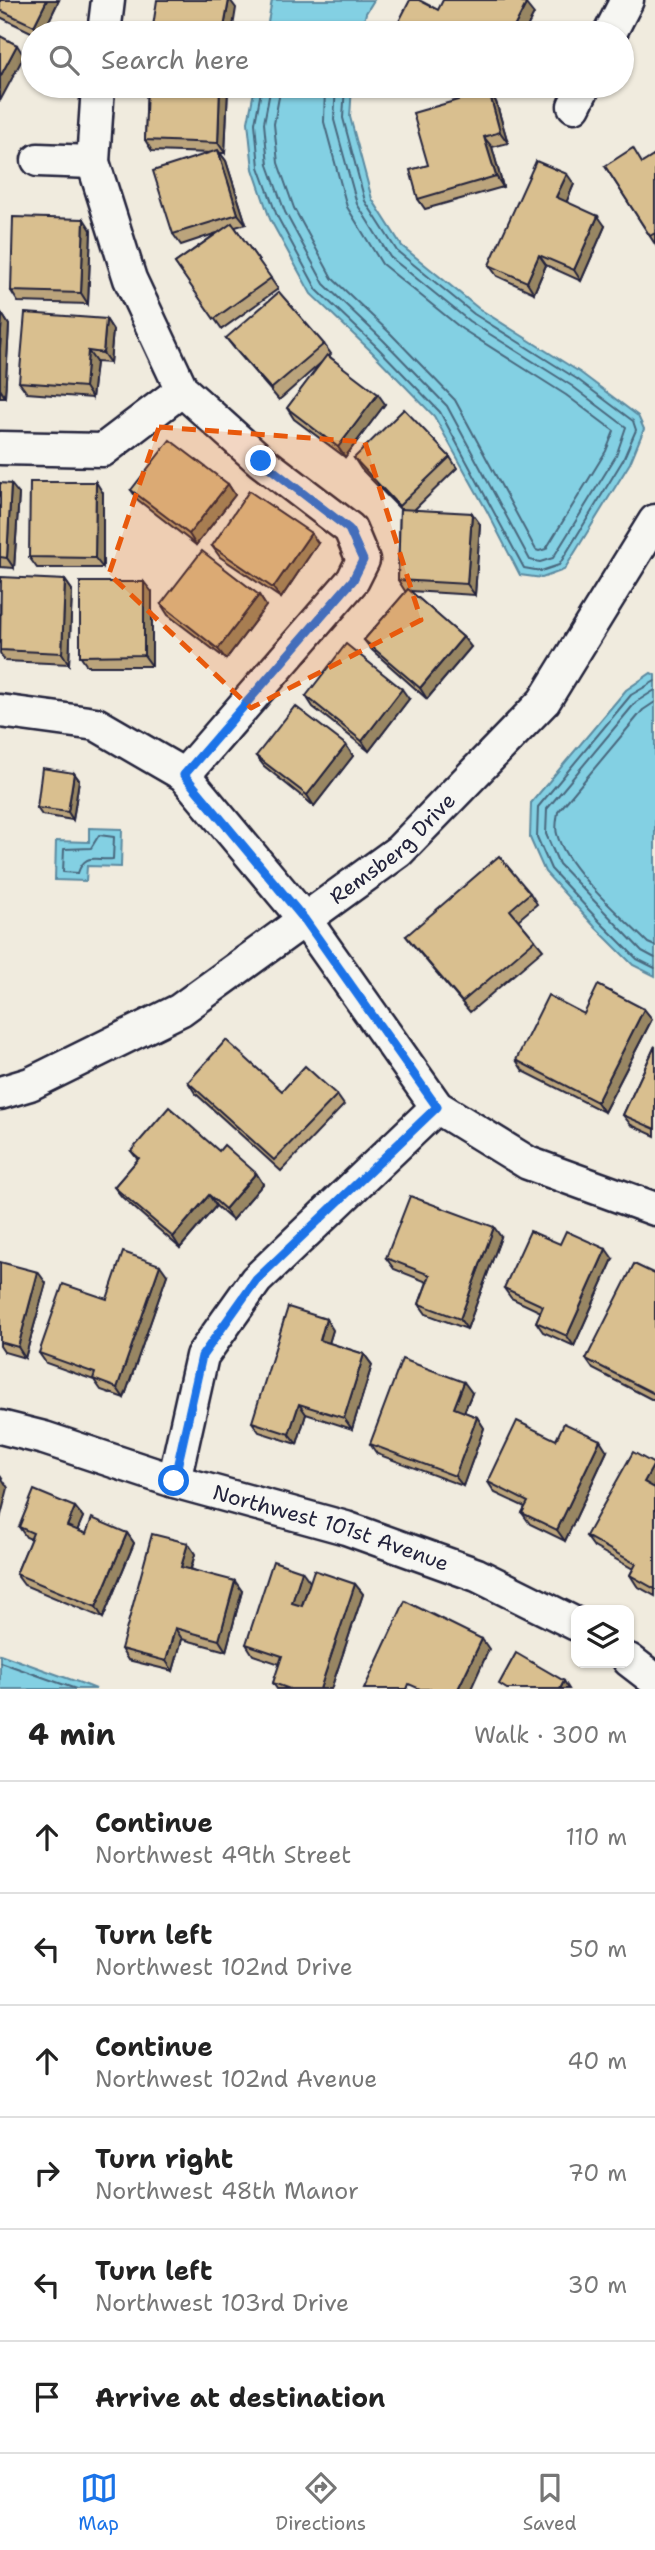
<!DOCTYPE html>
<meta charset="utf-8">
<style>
body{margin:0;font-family:"Shantell Sans",sans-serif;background:#f2f2f2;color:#222}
.controls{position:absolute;right:21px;bottom:21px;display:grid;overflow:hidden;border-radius:14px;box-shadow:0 2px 5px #0004}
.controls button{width:63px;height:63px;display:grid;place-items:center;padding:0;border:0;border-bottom:2px solid #e0e0e0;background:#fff;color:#222;font:35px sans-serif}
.stop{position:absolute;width:21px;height:21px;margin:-16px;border:5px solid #1a73e8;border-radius:50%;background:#fff}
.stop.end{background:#1a73e8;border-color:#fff;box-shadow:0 2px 7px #0008}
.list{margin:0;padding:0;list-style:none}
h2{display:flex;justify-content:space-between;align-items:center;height:91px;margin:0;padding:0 28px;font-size:30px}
h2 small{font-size:23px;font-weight:400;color:#767676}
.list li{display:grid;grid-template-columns:46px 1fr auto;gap:21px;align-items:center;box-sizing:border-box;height:112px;padding:0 28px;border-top:2px solid #e0e0e0}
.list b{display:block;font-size:26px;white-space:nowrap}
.list p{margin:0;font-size:23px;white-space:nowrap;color:#767676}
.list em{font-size:23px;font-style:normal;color:#767676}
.icon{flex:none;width:38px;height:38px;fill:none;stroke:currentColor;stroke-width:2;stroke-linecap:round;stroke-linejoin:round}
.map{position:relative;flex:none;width:655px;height:1689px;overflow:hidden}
.search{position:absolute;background:#fff;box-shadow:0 2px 5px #0004;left:21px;right:21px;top:21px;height:77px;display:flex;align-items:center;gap:18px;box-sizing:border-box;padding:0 24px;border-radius:38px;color:#767676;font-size:26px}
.sheet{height:763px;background:#fff}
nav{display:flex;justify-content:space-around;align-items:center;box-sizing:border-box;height:98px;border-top:2px solid #e0e0e0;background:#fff;font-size:19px;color:#767676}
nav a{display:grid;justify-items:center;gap:4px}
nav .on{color:#1a73e8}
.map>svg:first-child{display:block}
.water{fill:#83d0e3;stroke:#5c8aa0;stroke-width:2}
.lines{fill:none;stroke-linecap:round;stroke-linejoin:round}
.shore{stroke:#49687e;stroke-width:2}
.street-casing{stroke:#22223b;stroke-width:37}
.street{stroke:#f6f6f2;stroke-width:32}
.wall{fill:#bba47b;stroke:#22223b;stroke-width:2}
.shaded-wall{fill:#988664;stroke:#22223b;stroke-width:2}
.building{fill:#d9bf8f;stroke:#22223b;stroke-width:2}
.route{stroke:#1a73e8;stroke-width:9}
.marked{fill:#e8590c;fill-opacity:0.2;stroke:#e8590c;stroke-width:5;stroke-dasharray:14 9;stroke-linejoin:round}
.labels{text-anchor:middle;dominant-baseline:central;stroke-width:5;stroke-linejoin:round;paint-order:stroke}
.street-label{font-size:21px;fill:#22223b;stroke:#f6f6f2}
</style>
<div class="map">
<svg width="655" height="1689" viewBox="0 0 655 1689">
<rect width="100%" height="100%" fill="#f0ebde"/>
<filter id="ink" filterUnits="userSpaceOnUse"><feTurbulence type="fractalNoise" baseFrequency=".0143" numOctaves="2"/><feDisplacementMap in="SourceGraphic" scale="14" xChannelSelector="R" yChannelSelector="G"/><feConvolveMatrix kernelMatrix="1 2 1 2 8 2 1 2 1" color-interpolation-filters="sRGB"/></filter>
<g filter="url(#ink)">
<g class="water">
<path d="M272,0H374L366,13L361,33H266Z"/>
<path d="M255,86H352L350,117L372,199L402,246L478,308L581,373L638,416L644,429L630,463L564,570L542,578L520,575L487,511L434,416L372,352L311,294L270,219L253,169L248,122Z"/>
<path d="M651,673L655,675V976L633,965L595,927L545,872L530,838L531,803L626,690Z"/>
<path d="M89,828L122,829L121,867L87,866L86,881L55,880L56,841L89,842Z"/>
<path d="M0,1654L86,1685L96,1689H0Z"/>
</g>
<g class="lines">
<g class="shore">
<path d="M262,86L255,123L259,167L277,216L317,290L377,347L440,412L524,568L541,571L559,565L623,460L636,430L633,421L577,379L474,314L397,251L365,201L343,118L345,86"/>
<path d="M271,86L264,123L268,165L285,212L324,284L383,340L447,406L530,560L540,562L553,558L616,456L626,427L572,386L469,321L390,257L357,204L334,120L336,86"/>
<path d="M281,86L274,124L278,163L294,208L332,278L390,333L455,400L536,550L539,551L546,549L606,451L614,431L566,395L462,329L382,264L347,207L324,122L325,86"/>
<path d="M655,681L631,695L538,807L537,837L551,869L600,922L637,959L655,968"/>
<path d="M655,690L636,702L547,809L546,834L559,864L642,951L655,958"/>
<path d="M655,702L643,710L558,812C557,819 555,828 557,834C566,869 622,917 648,943L655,946"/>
<path d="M99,835L114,837L113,859C95,861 85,852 78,873L63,872L64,849L91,848Z"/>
<path d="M0,1662L76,1689"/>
</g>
<defs>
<g id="street">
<path d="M104,33L108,0"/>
<path d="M610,33L627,0"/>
<path d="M98,86L93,162L130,279L182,390L261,461L350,529L363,560L353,580L184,775"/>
<path d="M574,106L584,86"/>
<path d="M38,160L93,162"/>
<path d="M0,448L103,450L182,390"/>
<path d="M0,711L96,724L184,775L305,920L437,1107L528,1163L655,1209"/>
<path id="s1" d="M0,1093L30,1084L180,1010L399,851L544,701L655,521"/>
<path id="s2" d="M0,1427L44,1438L174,1481L346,1528L477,1575L576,1624"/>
<path d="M174,1481L202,1356L256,1280L437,1107"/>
<path d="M629,1660L655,1680"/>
</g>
</defs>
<use href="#street" class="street-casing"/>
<use href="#street" class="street"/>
</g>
<g class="wall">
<path d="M0,0H59L43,33H33L0,17Z"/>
<path d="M147,86H227L228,88L225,153H220L226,161L246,224L235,227L278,289L222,329L175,263L217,233L181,245L173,234L211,153L152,151L145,140Z"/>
<path d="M489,91L496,102L508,143L492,147L503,187L425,209L418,199L428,165Z"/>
<path d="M655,155V244L605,166L643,163Z"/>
<path d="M574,184L566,202L605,226L581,281L546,265L534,293L497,276L489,265Z"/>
<path d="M91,230L88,304L18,302L11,291Z"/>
<path d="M0,314H2L9,325L5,397H0Z"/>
<path d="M106,319L113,330L110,363L96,362L92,398L27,393L19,382Z"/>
<path d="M226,338L324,344L331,354L329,356L385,404L345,457L294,419L287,408L322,362L279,400L234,348Z"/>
<path d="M450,457L457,468L414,510L480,524L475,595L410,591L463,637L471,647L427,699L372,650L364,640L407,591H405L398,580L400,509L361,469L354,458Z"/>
<path d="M0,483L19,494L14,568L0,567Z"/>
<path d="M228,484L235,495L196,545L138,500L131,490Z"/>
<path d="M103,493V568H37L29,557Z"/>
<path d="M318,543L281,598L220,557L212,546Z"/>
<path d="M65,580L72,590L69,664L5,661L0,653V604Z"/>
<path d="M152,592V666H87L80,656Z"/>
<path d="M259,595L266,606L226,659L168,615L161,604Z"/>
<path d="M306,696L409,699L369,751L313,707Z"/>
<path d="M346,745L353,756L314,806L264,766L256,756Z"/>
<path d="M74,773L79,780L73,820L42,815L37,808Z"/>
<path d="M530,893L537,904L518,920L543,950L470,1012L414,946L406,936Z"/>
<path d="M644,1009L652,1019L604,1112L523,1071L516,1060Z"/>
<path d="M655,1046V1136L631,1125L623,1115Z"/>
<path d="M188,1082L282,1091L337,1095L344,1105L281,1171L195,1093Z"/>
<path d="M131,1151H219L256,1173L263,1184L232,1220L216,1206L180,1248L122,1197L114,1187L138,1160Z"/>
<path d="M501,1237L467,1329L426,1314L419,1304L427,1282L394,1269L386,1258Z"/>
<path d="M613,1259L574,1346L543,1332L536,1322L541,1312L511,1298L504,1288Z"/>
<path d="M655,1274V1401L593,1369L586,1359Z"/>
<path d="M167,1275L124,1398L101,1390L94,1380L46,1363L39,1353L107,1299Z"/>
<path d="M46,1283L25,1358L4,1352L0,1346V1342Z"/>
<path d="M333,1330L329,1343L364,1354L372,1365L352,1429L306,1414L297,1444L259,1432L252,1422Z"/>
<path d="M472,1393L464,1412L477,1417L484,1428L463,1486L377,1454L370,1444Z"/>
<path d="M607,1451L565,1541L530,1524L522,1513L525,1507L495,1493L488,1482Z"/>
<path d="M654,1464L655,1465V1486L654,1488H655V1596L637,1586L630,1575L633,1569L594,1547L586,1536Z"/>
<path d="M75,1507L83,1517L77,1530L86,1534L127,1533L134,1543L103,1618L24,1585L16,1574L31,1539L26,1537L19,1527Z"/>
<path d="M195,1554L191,1569L242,1591L226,1651L182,1639L173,1671L128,1660L121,1649Z"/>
<path d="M310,1582L302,1606L355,1584L363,1594L331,1689H277L273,1683L280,1664L253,1655L246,1644Z"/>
</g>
<g class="shaded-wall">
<path d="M47,0H59L43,33H39L34,26Z"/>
<path d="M229,0H230L236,8L232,33H223Z"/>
<path d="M526,4L534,14L524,33H511Z"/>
<path d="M17,45L24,56L0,101V77Z"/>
<path d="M220,86H227L228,88L225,153L218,143Z"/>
<path d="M489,91L496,102L508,143L500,132Z"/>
<path d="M484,137L492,147L503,187L496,176Z"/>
<path d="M218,150L226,161L246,224L238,214Z"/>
<path d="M567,174L574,184L564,208L556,197Z"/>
<path d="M598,216L605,226L581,281L574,270Z"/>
<path d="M84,219L91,230L88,304L81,293Z"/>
<path d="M539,255L546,265L534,293L527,282Z"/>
<path d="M2,314L9,325L5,397L0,389V348Z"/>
<path d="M106,319L113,330L110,363L103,353Z"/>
<path d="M88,351L96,362L92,398L85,387Z"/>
<path d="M378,394L385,404L345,457L338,447Z"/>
<path d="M96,482L103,493V568L95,558Z"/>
<path d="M11,484L19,494L14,568L7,558Z"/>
<path d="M228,484L235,495L196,545L189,534Z"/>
<path d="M472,513L480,524L475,595L467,584Z"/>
<path d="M311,533L318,543L281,598L273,588Z"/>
<path d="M65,580L72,590L69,664L62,653Z"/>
<path d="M144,582L152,592V666L144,655Z"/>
<path d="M259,595L266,606L226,659L218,649Z"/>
<path d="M463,637L471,647L427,699L420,688Z"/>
<path d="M402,689L409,699L369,751L362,741Z"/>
<path d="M346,745L353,756L314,806L307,795Z"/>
<path d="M74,773L79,780L73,820L68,812Z"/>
<path d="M644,1009L652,1019L604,1112L597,1102Z"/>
<path d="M256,1173L263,1184L232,1220L225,1209Z"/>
<path d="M209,1195L216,1206L180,1248L173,1237Z"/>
<path d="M494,1227L501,1237L467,1329L460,1319Z"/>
<path d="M606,1249L613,1259L574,1346L567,1336Z"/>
<path d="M160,1265L167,1275L124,1398L117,1388Z"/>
<path d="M38,1272L46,1283L25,1358L18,1347Z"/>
<path d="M326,1319L333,1330L327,1350L320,1340Z"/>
<path d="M364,1354L372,1365L352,1429L344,1418Z"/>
<path d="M464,1382L472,1393L461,1419L454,1408Z"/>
<path d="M299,1404L306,1414L297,1444L289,1434Z"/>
<path d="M477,1417L484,1428L463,1486L455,1476Z"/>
<path d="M600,1440L607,1451L565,1541L557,1530Z"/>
<path d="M654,1464L655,1486L651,1492L644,1482Z"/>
<path d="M1,1477L8,1488L0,1519V1481Z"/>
<path d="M75,1507L83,1517L75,1536L67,1526Z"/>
<path d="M127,1533L134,1543L103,1618L96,1607Z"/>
<path d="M188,1543L195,1554L188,1577L181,1567Z"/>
<path d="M302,1571L310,1582L299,1613L292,1603Z"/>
<path d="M235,1581L242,1591L226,1651L219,1640Z"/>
<path d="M355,1584L363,1594L331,1689H320Z"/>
<path d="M175,1628L182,1639L173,1671L166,1661Z"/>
<path d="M482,1639L489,1649L471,1689H458Z"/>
<path d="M564,1681L569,1689H560Z"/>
</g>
<g class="building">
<path d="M0,0H47L34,26L0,10Z"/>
<path d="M157,0H229L223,33H152Z"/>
<path d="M410,0H419L438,10L443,0H519L526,4L511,33H399L394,31Z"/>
<path d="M0,36L17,45L0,77Z"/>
<path d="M147,86H220L218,143L145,140Z"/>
<path d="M489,91L500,132L484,137L496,176L418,199L410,170L428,165L413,113Z"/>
<path d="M633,148L642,163L655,155V233L650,236L605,166Z"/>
<path d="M218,150L238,214L173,234L153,171Z"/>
<path d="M536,161L567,174L556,197L598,216L574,270L539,255L527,282L489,265Z"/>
<path d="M13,217L84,219L81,293L11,291Z"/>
<path d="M232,223L271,278L214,319L175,263Z"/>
<path d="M279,292L324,344L271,389L226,338Z"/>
<path d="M25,313L106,319L103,353L88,351L85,387L19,382Z"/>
<path d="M0,314H2L0,348Z"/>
<path d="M327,355L378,394L338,447L287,408Z"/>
<path d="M404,409L450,457L399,506L354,458Z"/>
<path d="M170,440L228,484L189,534L131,490Z"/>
<path d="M30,482H96L95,558L29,557Z"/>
<path d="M0,483L11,484L7,558L0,557Z"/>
<path d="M249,491L311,533L273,588L212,546Z"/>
<path d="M400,509L472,513L467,584L398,580Z"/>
<path d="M202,551L259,595L218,649L161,604Z"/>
<path d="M1,577L65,580L62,653L0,650Z"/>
<path d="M80,582H144V655L80,656Z"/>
<path d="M408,589L463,637L420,688L364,640Z"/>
<path d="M346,644L402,689L362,741L306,696Z"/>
<path d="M295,706L346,745L307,795L256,756Z"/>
<path d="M42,768L74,773L68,812L37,808Z"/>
<path d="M499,856L530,893L510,910L535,940L462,1002L406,936Z"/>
<path d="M598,985L644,1009L597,1102L516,1060L548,995L584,1014Z"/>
<path d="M226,1040L282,1091L305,1066L337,1095L274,1160L188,1082Z"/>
<path d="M655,1046V1129L623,1115Z"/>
<path d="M169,1107L219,1151L224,1145L256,1173L225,1209L209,1195L173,1237L114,1187L139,1158L131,1151Z"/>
<path d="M410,1196L494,1227L460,1319L419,1304L430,1275L386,1258Z"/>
<path d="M530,1231L560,1244L566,1231L606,1249L567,1336L536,1322L543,1306L504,1288Z"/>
<path d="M123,1252L160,1265L117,1388L93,1379L95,1373L39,1353L63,1284L107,1299Z"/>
<path d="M0,1262L38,1272L18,1347L0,1342Z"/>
<path d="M634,1264L655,1274V1394L586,1359Z"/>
<path d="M288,1307L326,1319L320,1340L364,1354L344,1418L299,1404L289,1434L252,1422Z"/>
<path d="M402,1359L464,1382L454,1408L477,1417L455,1476L370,1444Z"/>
<path d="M517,1421L556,1440L564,1423L600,1440L557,1530L522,1513L528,1502L488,1482Z"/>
<path d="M633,1452L654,1464L644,1482L655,1488V1589L630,1575L636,1564L586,1536Z"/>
<path d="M34,1490L75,1507L67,1526L86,1534L92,1518L127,1533L96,1607L16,1574L33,1533L19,1527Z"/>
<path d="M152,1534L188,1543L181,1567L235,1581L219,1640L175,1628L166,1661L121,1649Z"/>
<path d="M273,1561L302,1571L292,1603L302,1606L314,1570L355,1584L320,1689H290L273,1683L282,1656L246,1644Z"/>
<path d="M405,1601L482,1639L458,1689H420L409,1684L407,1689H364Z"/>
<path d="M516,1653L564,1681L560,1689H507L499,1684Z"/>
</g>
</g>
<g class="lines" filter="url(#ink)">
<path class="route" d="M174,1481L202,1356L256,1280L437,1107L305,920L184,775L353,580L363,560L349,529L261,461"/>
</g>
<path class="marked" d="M159,427L365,442L421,620L251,708L109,574Z"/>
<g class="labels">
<g class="street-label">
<text stroke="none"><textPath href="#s1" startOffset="466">Remsberg Drive</textPath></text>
<text stroke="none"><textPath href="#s2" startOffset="346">Northwest 101st Avenue</textPath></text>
</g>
</g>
</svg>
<div class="controls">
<button><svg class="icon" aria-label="layers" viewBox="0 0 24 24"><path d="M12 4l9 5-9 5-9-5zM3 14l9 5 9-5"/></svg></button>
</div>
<div class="stop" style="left:174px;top:1481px"></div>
<div class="stop end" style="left:261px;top:461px"></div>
<div class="search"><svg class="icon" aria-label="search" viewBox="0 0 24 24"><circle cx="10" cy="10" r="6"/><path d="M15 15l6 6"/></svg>Search here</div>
</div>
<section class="sheet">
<h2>4 min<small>Walk · 300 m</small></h2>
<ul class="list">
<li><svg class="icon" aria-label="ahead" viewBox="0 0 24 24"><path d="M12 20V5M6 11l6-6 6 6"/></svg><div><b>Continue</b><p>Northwest 49th Street</p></div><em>110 m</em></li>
<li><svg class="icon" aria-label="left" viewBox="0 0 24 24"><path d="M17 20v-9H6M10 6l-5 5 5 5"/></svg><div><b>Turn left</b><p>Northwest 102nd Drive</p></div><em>50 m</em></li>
<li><svg class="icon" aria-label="ahead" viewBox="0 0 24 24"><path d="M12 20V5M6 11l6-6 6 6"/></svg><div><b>Continue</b><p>Northwest 102nd Avenue</p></div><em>40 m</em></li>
<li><svg class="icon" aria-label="right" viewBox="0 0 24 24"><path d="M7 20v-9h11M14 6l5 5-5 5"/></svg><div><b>Turn right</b><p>Northwest 48th Manor</p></div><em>70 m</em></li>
<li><svg class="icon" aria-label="left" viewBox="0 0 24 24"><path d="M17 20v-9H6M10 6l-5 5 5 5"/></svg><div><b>Turn left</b><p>Northwest 103rd Drive</p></div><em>30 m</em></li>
<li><svg class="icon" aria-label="arrive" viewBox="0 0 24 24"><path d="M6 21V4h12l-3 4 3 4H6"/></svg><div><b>Arrive at destination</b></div></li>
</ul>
</section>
<nav>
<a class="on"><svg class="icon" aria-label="map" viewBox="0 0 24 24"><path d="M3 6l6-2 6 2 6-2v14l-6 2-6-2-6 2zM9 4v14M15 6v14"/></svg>Map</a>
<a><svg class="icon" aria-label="directions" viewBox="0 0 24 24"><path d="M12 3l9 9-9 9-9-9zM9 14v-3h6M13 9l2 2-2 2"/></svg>Directions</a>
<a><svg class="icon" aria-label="saved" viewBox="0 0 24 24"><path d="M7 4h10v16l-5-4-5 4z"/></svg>Saved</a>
</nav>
